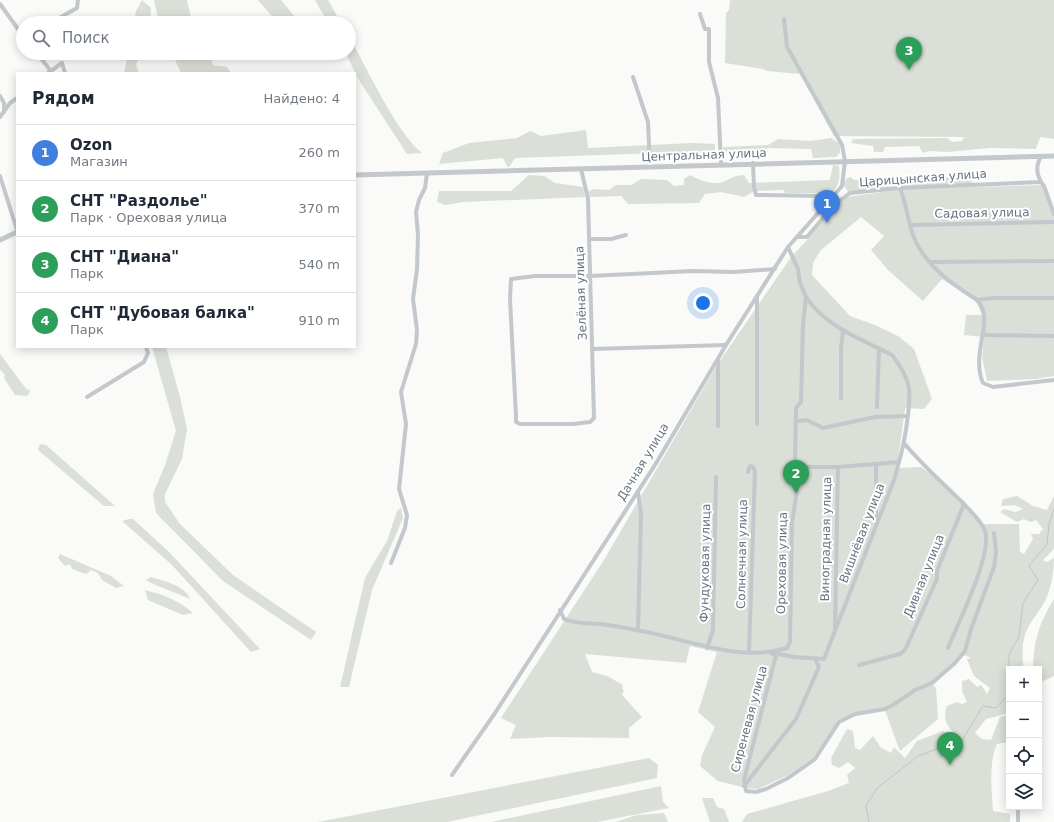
<!DOCTYPE html>
<html lang="ru">
<meta charset="utf-8">
<style>
body{margin:0;font-family:"DejaVu Sans",sans-serif;background:#f2f2f3;color:#1f2937}
.controls{position:absolute;right:12px;bottom:12px;display:grid;overflow:hidden;border-radius:0px;box-shadow:0 2px 10px #0003}
.controls button{width:36px;height:36px;display:grid;place-items:center;padding:0;border:0;border-bottom:1px solid #e0e1e3;background:#fff;color:#1f2937;font:20px sans-serif}
.you{position:absolute;left:703px;top:303px;width:14px;height:14px;margin:-10px;border:3px solid #fff;border-radius:50%;background:#1a73e8;box-shadow:0 0 0 6px #1a73e833}
.badge{display:grid;place-items:center;width:26px;height:26px;border-radius:50%;background:#e4572e;color:#fff;font-size:13px;font-weight:700}
.pin{position:absolute;translate:-50% -33px;filter:drop-shadow(0 1px 2px #0008)}
.pin::after{content:'';position:absolute;top:21px;width:14px;height:12px;background:inherit;clip-path:polygon(0 0,100% 0,50% 100%)}
.list{margin:0;padding:0;list-style:none}
h2{display:flex;justify-content:space-between;align-items:center;height:52px;margin:0;padding:0 16px;font-size:17px}
h2 small{font-size:13px;font-weight:400;color:#747a83}
.list li{display:grid;grid-template-columns:26px 1fr auto;gap:12px;align-items:center;box-sizing:border-box;height:56px;padding:0 16px;border-top:1px solid #e0e1e3}
.list b{display:block;font-size:15px;white-space:nowrap}
.list p{margin:0;font-size:13px;white-space:nowrap;color:#747a83}
.list em{font-size:13px;font-style:normal;color:#747a83}
.icon{flex:none;width:22px;height:22px;fill:none;stroke:currentColor;stroke-width:2;stroke-linecap:round;stroke-linejoin:round}
.map{position:relative;flex:none;width:1054px;height:822px;overflow:hidden}
.search{position:absolute;background:#fff;box-shadow:0 2px 10px #0003;left:16px;top:16px;width:340px;height:44px;display:flex;align-items:center;gap:10px;box-sizing:border-box;padding:0 14px;border-radius:22px;color:#747a83;font-size:15px}
.panel{position:absolute;background:#fff;box-shadow:0 2px 10px #0003;left:16px;top:72px;width:340px;height:276px;border-radius:0px}
.map>svg:first-child{display:block}
.green{fill:#dadfd7}
.lines{fill:none;stroke-linecap:round;stroke-linejoin:round}
.stream{stroke:#bbc7cb;stroke-width:1}
.minor{stroke:#c3c8cc;stroke-width:4}
.tertiary{stroke:#c3c8cc;stroke-width:5}
.labels{text-anchor:middle;dominant-baseline:central;stroke-width:4;stroke-linejoin:round;paint-order:stroke}
.street-label{font-size:12px;fill:#657683;stroke:#fff}
</style>
<div class="map">
<svg width="1054" height="822" viewBox="0 0 1054 822">
<rect width="100%" height="100%" fill="#fafaf8"/>
<g class="green">
<path d="M142,0L151,8L150,23H134L136,11Z"/>
<path d="M154,0H187L192,23H159Z"/>
<path d="M258,0H281L300,23H278Z"/>
<path d="M315,0H328L341,23H328Z"/>
<path d="M730,0H1054V139L1040,137L1036,149L990,148L947,152L929,151L923,153L919,146L885,147L883,152H874L873,146L851,143L853,139L947,138L952,142L962,141L964,137L834,136L800,74L767,71L763,69L725,63L726,13L729,10Z"/>
<path d="M349,36C367,68 395,131 422,153L407,154L357,77L346,53H349Z"/>
<path d="M128,53H142L136,64L139,73H124Z"/>
<path d="M172,53H209L213,65L227,67L231,73H181Z"/>
<path d="M586,130L588,148L692,143L715,144V151L515,158L509,167L507,166L503,158L439,164L443,153L469,143L517,138L530,131L541,136Z"/>
<path d="M831,138L840,144V153L836,157L813,158L811,149L769,148L755,152H725L722,147L768,145L778,139L811,141Z"/>
<path d="M833,165L839,166C840,178 840,184 832,193H785L784,190L754,191L744,197L721,192L705,194L699,203L628,204L621,196L590,197L588,192L593,189L609,190L616,185H631L641,179L667,180L674,186L684,185V179L690,175C699,180 713,186 723,182C733,178 731,176 744,175L749,183L830,180Z"/>
<path d="M529,175L544,176L555,183L583,187L585,197L463,202L445,205L437,202L439,191H511Z"/>
<path d="M851,177L854,180L961,177L974,181L970,184L848,192L843,184L847,178Z"/>
<path d="M1044,185L1054,216V376L1036,379L987,381L982,357L984,337L964,335L966,315H982L976,301L942,279L923,301L888,270L871,250L884,236L861,217L821,250L813,263L812,275L850,316L875,325L898,336L914,349L932,399L924,409L905,408L897,468L921,467L939,480L981,524H1019L1020,552L1024,554L1033,539L1031,534H1039L1043,529L1036,520L1030,522L1024,519L1017,522L1000,512L1004,509L1015,512L1023,509L1015,505L1001,506L1003,499L1017,496L1033,506L1047,510L1054,496V549L1043,560L1047,562L1054,558C1054,573 1051,587 1045,601C1041,609 1035,616 1030,624C1022,636 1021,655 1024,669H1009V713L986,719L975,733L982,739L991,740L1000,717L1009,715V742L997,744C988,765 992,789 993,811L1010,814V822H742L747,814L828,791L849,783L847,775L855,768L848,762L839,768L832,765L831,758L847,729L853,731L855,748L860,750L873,736L881,748L891,753L894,747L905,758L917,741L943,731L947,734L954,733C945,724 943,718 947,706L957,702L962,704L967,702L962,691V681L969,679L977,687L981,685L987,694L990,688L974,676L967,659L971,658L964,655L933,685L936,688L938,719L900,751L884,708L856,713L840,719L814,757L788,775L758,789L746,788L718,781L700,766L702,755L715,727L698,712L717,652L690,646L686,663L585,654L592,672L607,676L623,685L622,688L624,691L622,695L642,717L629,728V738L550,737L510,739L516,725L501,718L604,560L717,365L791,257L809,238L821,221L837,206L846,197L905,189Z"/>
<path d="M152,347H166L180,397L187,429L182,459L165,494V502L180,524L233,575L316,632L311,640L223,581L156,513L153,494L165,465L176,431Z"/>
<path d="M0,354L27,390L29,389L30,392L27,396L15,395L4,378L5,375L0,369Z"/>
<path d="M40,444L46,445L115,506H104L38,450Z"/>
<path d="M401,508L403,518L372,590L349,687H340L365,578L387,541L397,511Z"/>
<path d="M129,519H133L169,552L260,649L251,652L172,565L122,521Z"/>
<path d="M60,554L111,576L124,586L116,588L102,580L98,573L91,570L86,574L72,569L70,564L65,566L58,558Z"/>
<path d="M151,577C163,581 185,585 190,599L151,583L146,580Z"/>
<path d="M145,590C162,594 180,601 193,613L183,615L148,600Z"/>
<path d="M1054,599V676L1039,683V669H1033C1034,639 1039,624 1054,599Z"/>
<path d="M649,758L658,765L657,778L447,822H318Z"/>
<path d="M661,786L663,802L669,808L597,822H491Z"/>
<path d="M702,798H713L717,807L724,809L729,822H710Z"/>
<path d="M664,813L668,822H615L637,815Z"/>
</g>
<g class="lines">
<g class="stream">
<path d="M1009,685V654L1019,637L1023,603L1038,580L1029,566L1047,544L1049,524L1054,509"/>
<path d="M869,822L866,806L877,788L918,756L963,739L983,706L996,708L1009,694"/>
</g>
<g class="minor">
<path d="M0,4L23,36"/>
<path d="M700,14L705,29H709V62L718,98L721,164"/>
<path d="M52,22L77,8L78,0"/>
<path d="M37,53L50,70"/>
<path d="M48,73L62,63L65,73"/>
<path d="M633,77L648,122L650,167"/>
<path d="M0,96L4,103V112"/>
<path d="M0,117L10,103L17,98"/>
<path d="M753,163L754,187L756,195L824,196L831,198"/>
<path d="M581,169L588,199L594,418L590,422L573,424H520L516,422V416L510,299L511,279L535,276H590L693,271L734,272L775,269"/>
<path d="M0,176L17,230"/>
<path d="M1041,182L1044,186L1054,214"/>
<path d="M900,188C906,203 908,220 913,235C924,265 952,284 977,300L993,298H1054"/>
<path d="M911,225L1054,222"/>
<path d="M797,237H807L833,206L850,193L900,188L1041,182C1036,172 1036,166 1041,156"/>
<path d="M589,239H611L626,235"/>
<path d="M930,262L1054,261"/>
<path d="M806,297C826,327 861,339 892,355C899,364 907,376 909,388C911,406 904,445 899,462"/>
<path d="M977,300C986,310 985,320 983,333L985,335L1054,336"/>
<path d="M983,333C980,348 976,368 983,383L993,387L1054,380"/>
<path d="M592,349L726,345"/>
<path d="M87,397L144,362L148,353L146,347"/>
<path d="M841,398V349L843,330"/>
<path d="M877,407L879,348"/>
<path d="M796,421L807,420L823,428L875,417L907,416"/>
<path d="M757,424V296"/>
<path d="M718,426V360"/>
<path d="M876,464V519"/>
<path d="M797,467H838L835,627"/>
<path d="M748,472L750,466L753,467L755,471L749,651"/>
<path d="M638,492L641,514L638,630"/>
<path d="M391,563L405,528L407,515L399,489L406,424L401,392L416,344L417,330L413,299L417,269L418,235L416,212L419,200L425,188L427,173"/>
<path d="M560,610L564,619C575,624 588,623 600,624C612,625 625,628 636,630C685,638 738,663 787,648L790,642L792,523L798,483L795,459L796,408L801,402L803,324L806,297L800,283L798,269L788,247"/>
<path d="M707,648L713,630L716,477"/>
<path d="M948,648C957,625 993,554 985,531C981,520 971,512 964,504"/>
<path d="M771,653L776,656L775,659L744,780L746,791L756,792L766,789L788,778L815,759L839,722L855,714L885,709L893,705L915,690L932,683L955,663L965,651L971,629L994,567L996,552L994,533"/>
<path d="M774,653L794,657L824,659L894,480L899,462L838,467"/>
<path d="M859,665L900,654L905,650L937,579V571L964,504C944,484 922,465 904,443"/>
<path d="M452,775L495,713L655,465L726,345L788,247L842,186L845,161L842,145L787,47L784,19"/>
<path d="M744,786L796,719L819,667L815,658"/>
<path d="M1018,822V807"/>
</g>
<g class="tertiary">
<path d="M355,175L1054,156"/>
<path d="M0,240L17,232"/>
</g>
</g>
<g class="labels">
<g class="street-label">
<text transform="translate(704 155) rotate(-2)">Центральная улица</text>
<text transform="translate(923 178) rotate(-4)">Царицынская улица</text>
<text transform="translate(982 213) rotate(-1)">Садовая улица</text>
<text transform="translate(581 293) rotate(-92)">Зелёная улица</text>
<text transform="translate(643 462) rotate(-59)">Дачная улица</text>
<text transform="translate(862 533) rotate(-69)">Вишнёвая улица</text>
<text transform="translate(826 539) rotate(-89)">Виноградная улица</text>
<text transform="translate(742 554) rotate(-89)">Солнечная улица</text>
<text transform="translate(705 563) rotate(-89)">Фундуковая улица</text>
<text transform="translate(782 563) rotate(-89)">Ореховая улица</text>
<text transform="translate(924 576) rotate(-68)">Дивная улица</text>
<text transform="translate(749 719) rotate(-75)">Сиреневая улица</text>
</g>
</g>
</svg>
<div class="controls">
<button>+</button>
<button>−</button>
<button><svg class="icon" aria-label="locate" viewBox="0 0 24 24"><circle cx="12" cy="12" r="6"/><path d="M12 2v4M12 18v4M2 12h4M18 12h4"/></svg></button>
<button><svg class="icon" aria-label="layers" viewBox="0 0 24 24"><path d="M12 4l9 5-9 5-9-5zM3 14l9 5 9-5"/></svg></button>
</div>
<div class="you"></div>
<div class="pin badge" style="left:827px;top:223px;background:#3f7fe0">1</div>
<div class="pin badge" style="left:796px;top:493px;background:#2e9e5b">2</div>
<div class="pin badge" style="left:909px;top:70px;background:#2e9e5b">3</div>
<div class="pin badge" style="left:950px;top:765px;background:#2e9e5b">4</div>
<div class="search"><svg class="icon" aria-label="search" viewBox="0 0 24 24"><circle cx="10" cy="10" r="6"/><path d="M15 15l6 6"/></svg>Поиск</div>
<section class="panel">
<h2>Рядом<small>Найдено: 4</small></h2>
<ul class="list">
<li><span class="badge" style="background:#3f7fe0">1</span><div><b>Ozon</b><p>Магазин</p></div><em>260 m</em></li>
<li><span class="badge" style="background:#2e9e5b">2</span><div><b>СНТ &quot;Раздолье&quot;</b><p>Парк · Ореховая улица</p></div><em>370 m</em></li>
<li><span class="badge" style="background:#2e9e5b">3</span><div><b>СНТ &quot;Диана&quot;</b><p>Парк</p></div><em>540 m</em></li>
<li><span class="badge" style="background:#2e9e5b">4</span><div><b>СНТ &quot;Дубовая балка&quot;</b><p>Парк</p></div><em>910 m</em></li>
</ul>
</section>
</div>
